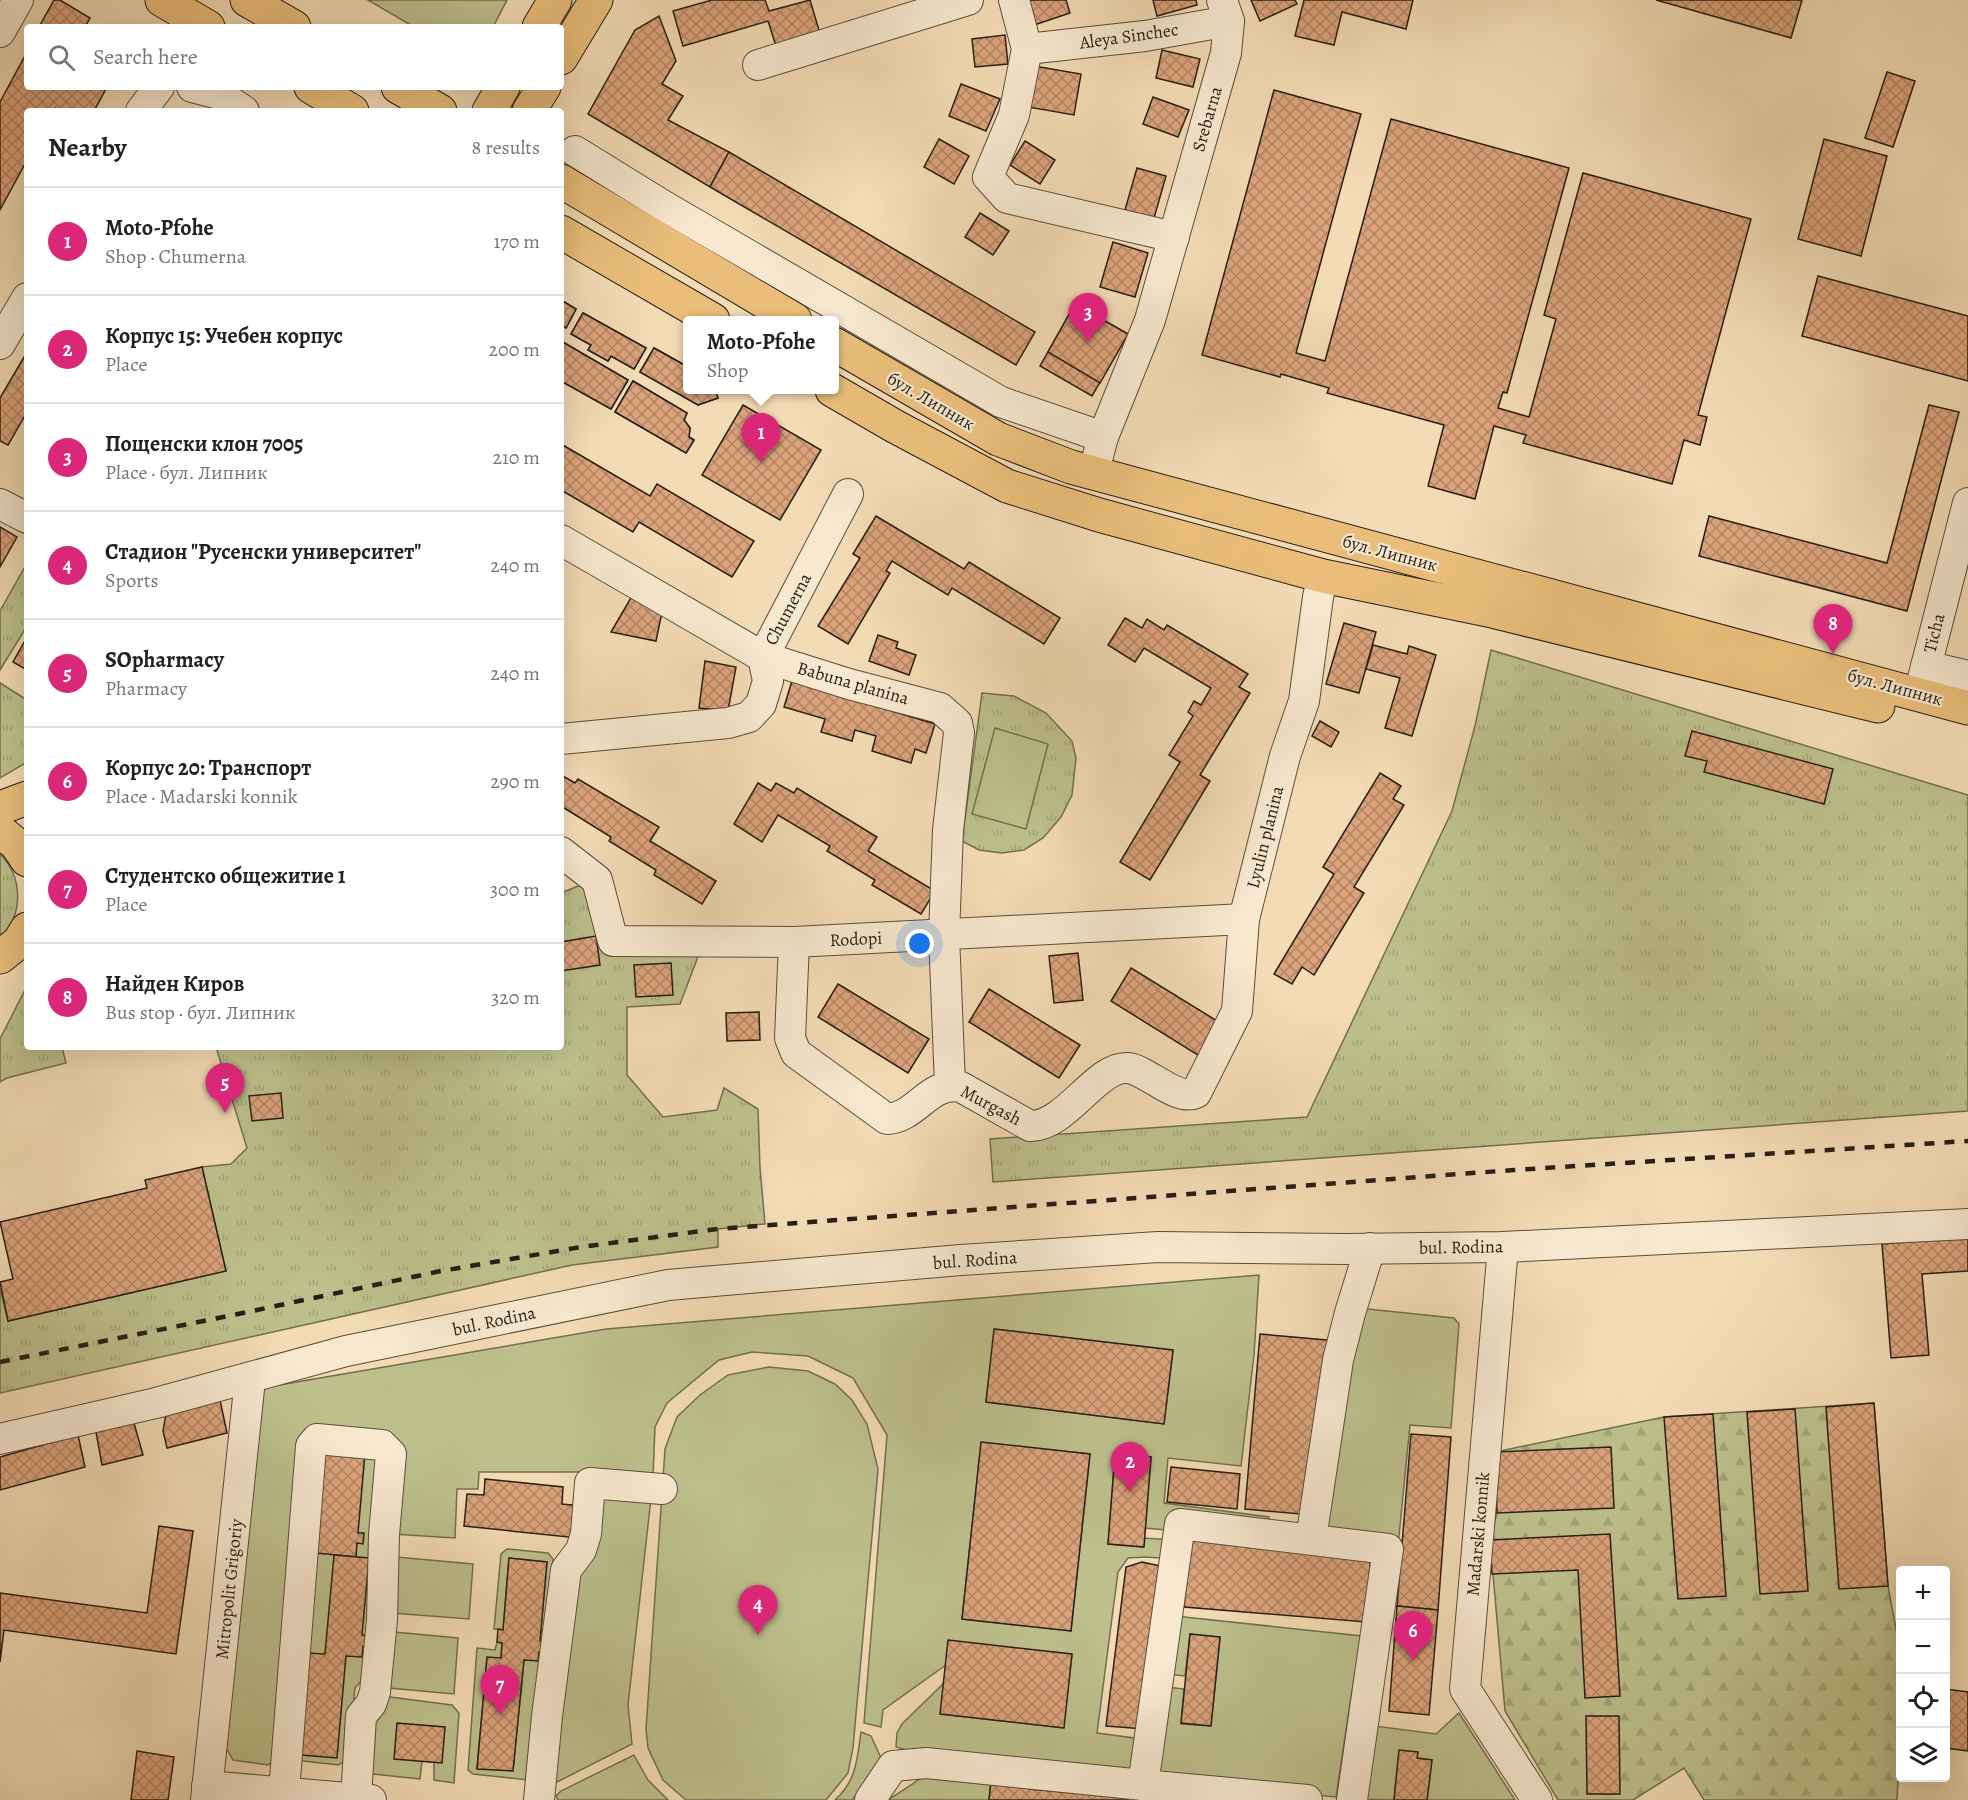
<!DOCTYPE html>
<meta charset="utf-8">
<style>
body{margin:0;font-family:Alegreya,serif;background:#f2f2f2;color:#202124}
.controls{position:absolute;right:18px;bottom:18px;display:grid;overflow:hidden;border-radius:6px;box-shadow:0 6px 24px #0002}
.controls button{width:54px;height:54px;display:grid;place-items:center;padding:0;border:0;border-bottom:2px solid #e0e0e0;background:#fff;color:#202124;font:30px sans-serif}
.you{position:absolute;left:920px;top:944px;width:21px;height:21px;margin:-15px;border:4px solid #fff;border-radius:50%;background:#1a73e8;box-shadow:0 0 0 9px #1a73e833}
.badge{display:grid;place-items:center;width:39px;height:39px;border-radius:50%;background:#db2777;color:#fff;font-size:20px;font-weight:700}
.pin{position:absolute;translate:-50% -50px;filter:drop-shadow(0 2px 3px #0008)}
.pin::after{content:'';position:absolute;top:32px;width:21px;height:18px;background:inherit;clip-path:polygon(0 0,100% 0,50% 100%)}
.popup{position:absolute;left:683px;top:316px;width:156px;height:78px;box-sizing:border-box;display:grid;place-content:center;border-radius:6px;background:#fff;filter:drop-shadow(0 2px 4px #0005);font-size:20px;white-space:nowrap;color:#757577}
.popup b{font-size:22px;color:#202124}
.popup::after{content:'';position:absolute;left:50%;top:100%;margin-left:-12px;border:12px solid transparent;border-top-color:#fff}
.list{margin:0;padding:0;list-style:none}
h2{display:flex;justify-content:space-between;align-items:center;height:78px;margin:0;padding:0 24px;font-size:26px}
h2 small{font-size:20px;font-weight:400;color:#757577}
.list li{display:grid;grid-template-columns:39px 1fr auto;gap:18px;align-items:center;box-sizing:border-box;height:108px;padding:0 24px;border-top:2px solid #e0e0e0}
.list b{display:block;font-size:22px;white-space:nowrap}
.list p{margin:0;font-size:20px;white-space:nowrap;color:#757577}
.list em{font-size:20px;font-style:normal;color:#757577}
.icon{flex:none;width:33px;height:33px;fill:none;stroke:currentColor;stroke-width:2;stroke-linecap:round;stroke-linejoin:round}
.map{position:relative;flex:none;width:1968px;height:1800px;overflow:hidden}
.search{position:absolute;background:#fff;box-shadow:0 6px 24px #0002;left:24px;top:24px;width:540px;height:66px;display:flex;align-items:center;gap:15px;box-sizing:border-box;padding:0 21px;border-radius:6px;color:#757577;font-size:22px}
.panel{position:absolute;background:#fff;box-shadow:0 6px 24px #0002;left:24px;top:108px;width:540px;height:942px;border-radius:6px}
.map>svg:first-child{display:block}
.grass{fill:url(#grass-tufts);stroke:#726f50;stroke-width:1.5}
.forest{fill:url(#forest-firs);stroke:#726f50;stroke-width:1.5}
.park{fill:#bdc08c;stroke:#726f50;stroke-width:1.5;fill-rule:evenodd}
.building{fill:url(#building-cross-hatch);stroke:#261e15;stroke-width:1.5}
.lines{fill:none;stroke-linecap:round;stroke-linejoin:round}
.minor-casing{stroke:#594d3d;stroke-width:32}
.major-casing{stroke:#261e15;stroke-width:35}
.minor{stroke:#f7e8cf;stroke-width:30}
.major{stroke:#eabe7a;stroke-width:33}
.rail{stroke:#261e15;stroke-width:4.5;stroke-dasharray:10 10;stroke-linecap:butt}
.labels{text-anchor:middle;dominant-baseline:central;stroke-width:4.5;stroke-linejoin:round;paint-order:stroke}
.street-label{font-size:18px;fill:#261e15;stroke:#f7e8cf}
</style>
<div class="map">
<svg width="1968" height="1800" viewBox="0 0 1968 1800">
<defs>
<pattern id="grass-tufts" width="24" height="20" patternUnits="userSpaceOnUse" patternTransform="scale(1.5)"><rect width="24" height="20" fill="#bdc08c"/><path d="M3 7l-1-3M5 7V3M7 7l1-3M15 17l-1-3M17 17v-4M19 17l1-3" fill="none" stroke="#a2a578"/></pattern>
<pattern id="forest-firs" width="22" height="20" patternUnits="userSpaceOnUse" patternTransform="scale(1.5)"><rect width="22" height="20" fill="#bdc08c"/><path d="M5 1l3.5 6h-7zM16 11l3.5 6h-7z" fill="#a2a578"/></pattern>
<pattern id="building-cross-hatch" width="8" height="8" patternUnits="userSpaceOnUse" patternTransform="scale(1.5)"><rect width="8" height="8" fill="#dca37b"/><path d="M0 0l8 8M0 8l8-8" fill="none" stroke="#b28464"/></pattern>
</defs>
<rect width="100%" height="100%" fill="#f3dbb5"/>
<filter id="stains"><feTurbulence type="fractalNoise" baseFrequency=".00333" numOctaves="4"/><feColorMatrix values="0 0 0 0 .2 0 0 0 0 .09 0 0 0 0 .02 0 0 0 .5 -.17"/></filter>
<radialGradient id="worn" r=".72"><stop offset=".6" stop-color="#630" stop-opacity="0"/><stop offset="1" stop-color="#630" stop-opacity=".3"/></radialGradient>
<g class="grass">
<path d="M27,563V626L0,670V611Z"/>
<path d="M1491,650L1968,795V1111L993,1182L990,1139L1307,1117L1452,811L1475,726Z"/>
<path d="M0,683L27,700V762L0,778Z"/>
<path d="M982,693L1014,696L1046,713L1072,741L1076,758L1072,795L1061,817L1043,838L1024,850L1002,853L979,850L962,841Z"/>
<path d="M0,854C23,877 24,915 0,937Z"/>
<path d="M583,884L613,941H704L680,1004L627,1007V1075L663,1117L717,1110L724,1088L758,1109L760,1168L765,1224L718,1229V1247L572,1265L0,1393V1288L8,1321L226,1271L202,1167L231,1164L247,1148L216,1047H561V893Z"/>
<path d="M27,986V1047H62L66,1063L7,1078L0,1082V1039Z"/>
</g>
<path class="forest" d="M1874,1403L1888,1586L1900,1651V1741L1897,1800H1704L1684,1768L1633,1800H1558L1505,1711L1490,1540L1497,1513L1495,1452L1664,1417Z"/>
<g class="park">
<path d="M368,0H507L493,27H414Z"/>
<path d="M995,728L1048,744L1026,829L972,814Z"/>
<path d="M1259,1275L1254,1355L1241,1466L1168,1458L1164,1503L1269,1517L1267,1530L1177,1531L1145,1528L1151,1457L1115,1454L1108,1544L1143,1547L1144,1538L1173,1540L1171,1559L1146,1557L1128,1558L1118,1572L1097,1733L1142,1739L1133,1772L910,1751L896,1747L897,1733L902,1724L944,1683L941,1714L1063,1728L1072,1655L946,1665L883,1710L881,1727L864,1723L887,1435L853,1378L808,1356L752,1352L719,1360L667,1403L655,1427L653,1477L579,1472H479L478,1489H457L455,1538L392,1534L397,1450L310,1431L276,1759L268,1765L233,1760L224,1744L256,1389L606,1329ZM995,1329L1173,1351L1164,1424L986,1402ZM981,1443L1090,1454L1071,1631L962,1619Z"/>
<path d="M1358,1308L1454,1318L1459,1324L1451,1428L1410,1425L1398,1546L1318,1536Z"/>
<path d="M769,1367L808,1371L835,1384L852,1400L867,1424L878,1469L853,1748L848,1773L826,1800H686L663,1780L648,1748L646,1729L665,1449L677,1417L700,1395L728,1375Z"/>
<path d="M320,1442L382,1448L370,1671L355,1688L348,1758L339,1765L294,1760Z"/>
<path d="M597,1496L651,1498L628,1705L632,1744L549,1786L568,1577Z"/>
<path d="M507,1549L548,1553L553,1559L545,1641H540L547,1562L509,1558L503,1630L494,1629L501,1554Z"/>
<path d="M396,1557L473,1564L469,1619L392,1613Z"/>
<path d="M1175,1616L1362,1636L1351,1697L1336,1797L1168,1782L1153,1773L1166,1687L1184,1689L1181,1724L1211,1726L1220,1638L1190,1634L1185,1676L1168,1674Z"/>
<path d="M394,1632L458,1638L454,1694L389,1688Z"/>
<path d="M497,1642L502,1643L501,1658H487L477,1768L513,1770L524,1660L539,1652H544L528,1780L473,1774L468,1770L477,1648L495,1650Z"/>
<path d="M382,1696L452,1705L459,1713L454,1783L434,1780V1762L422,1761L420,1779L373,1774L365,1763L372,1706Z"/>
<path d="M1459,1713L1515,1800H1427L1432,1760L1417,1758L1418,1753L1399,1751L1394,1800L1356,1799L1367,1725L1436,1734Z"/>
<path d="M861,1732L871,1736L881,1758L868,1783L852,1800H835C857,1780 857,1759 861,1732Z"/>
<path d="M634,1755L648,1780L668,1800H558L556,1796L561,1791Z"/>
<path d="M926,1775L991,1781L989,1800H888Z"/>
</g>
<g class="building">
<path d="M54,0H60L90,18L85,27H39Z"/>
<path d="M712,0H765L769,11L810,0L821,37L777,49L768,21L683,46L673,11Z"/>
<path d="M1023,0H1066L1070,13L1031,26Z"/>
<path d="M1153,0H1196L1197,5L1157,16Z"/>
<path d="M1251,0H1295L1297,4L1260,21Z"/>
<path d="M1304,0H1413L1406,29L1342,12L1334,45L1295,36Z"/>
<path d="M1656,0H1802L1791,38Z"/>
<path d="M659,16L676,61L662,84L683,96L668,120L729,152L710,187L588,114L635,30Z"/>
<path d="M1005,35L1008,64L975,67L972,39Z"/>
<path d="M1162,50L1200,59L1193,87L1156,78Z"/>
<path d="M27,52V87H107L94,111H61L55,108L54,111H27V160L0,210V102Z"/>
<path d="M1034,66L1081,74L1074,115L1028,107Z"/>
<path d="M1887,72L1915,81L1893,147L1865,138Z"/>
<path d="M961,84L1000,99L986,131L949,116Z"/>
<path d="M1274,90L1361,114L1296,353L1325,361L1391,119L1569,168L1507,393L1503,392L1498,408L1529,417L1556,319L1544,315L1583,173L1751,219L1698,415L1707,417L1700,445L1684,440L1672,484L1523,443L1526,435L1494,426L1475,499L1428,486L1444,425L1327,393L1329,388L1281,374L1280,377L1202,355Z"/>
<path d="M1153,97L1189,110L1178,137L1143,124Z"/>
<path d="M939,139L969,156L954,184L924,167Z"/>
<path d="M1824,139L1887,156L1861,256L1798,239Z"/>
<path d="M1025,141L1055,160L1040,184L1010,165Z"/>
<path d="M729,152L1035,332L1016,365L710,187Z"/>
<path d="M1137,168L1166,176L1154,218L1125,210Z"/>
<path d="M980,213L1009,231L993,255L965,237Z"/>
<path d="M1113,242L1148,253L1135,297L1100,287Z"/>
<path d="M1818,276L1968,316V381L1802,336Z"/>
<path d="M561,300L576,309L566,328L561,325Z"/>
<path d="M561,300L576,309L566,328L561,325Z"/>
<path d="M1075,304L1128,334L1092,396L1040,366Z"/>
<path d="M1075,304L1128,334L1100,383L1048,352Z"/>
<path d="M583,313L646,348L634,369L611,356L608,361L588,350L591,345L571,334Z"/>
<path d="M583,313L646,348L634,369L611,356L608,361L588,350L591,345L571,334Z"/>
<path d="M561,341L628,380L611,409L561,381Z"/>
<path d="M561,341L628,380L611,409L561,381Z"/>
<path d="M654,348L688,367V390H715L718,398L698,405L640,372Z"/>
<path d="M654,348L688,367V390H715L718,398L698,405L640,372Z"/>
<path d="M27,352V412L8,445L0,441V398Z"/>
<path d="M633,381L687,413L684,420L690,428L689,437L694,440L686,453L615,412Z"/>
<path d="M633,381L687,413L684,420L690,428L689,437L694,440L686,453L615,412Z"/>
<path d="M743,405L821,450L780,520L702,475Z"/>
<path d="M1929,405L1959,412L1907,611L1699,556L1709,516L1887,563Z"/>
<path d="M561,444L650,496L657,484L754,541L732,577L639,522L633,532L561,490Z"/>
<path d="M876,516L964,569L969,562L1060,618L1044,644L952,588L948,595L892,561L886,571L890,573L848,644L818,626L860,558L853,554Z"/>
<path d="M0,527L17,537L0,567Z"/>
<path d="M632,596L662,612L656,641L611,632Z"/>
<path d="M1125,618L1142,628L1147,619L1164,630L1167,625L1227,661L1248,674L1239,687L1250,693L1200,775L1210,781L1150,880L1120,862L1180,762L1169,755L1193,716L1188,712L1194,701L1201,705L1211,688L1144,648L1135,662L1108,645Z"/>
<path d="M1344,623L1376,632L1359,693L1326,684Z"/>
<path d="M878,635L898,642L896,648L916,655L909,675L869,661Z"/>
<path d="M27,637V670L13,662Z"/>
<path d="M1373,645L1407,654L1409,646L1436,655L1412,736L1385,728L1400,678L1366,669Z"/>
<path d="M705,661L736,667L728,711L699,708Z"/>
<path d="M792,681L935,724L926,753L915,749L911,763L872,751L876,736L855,730L852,741L821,732L825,719L784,707Z"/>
<path d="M1320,721L1339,732L1331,747L1312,736Z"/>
<path d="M1692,731L1833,769L1824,804L1704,772L1707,761L1685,756Z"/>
<path d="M1380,773L1401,786L1393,799L1404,805L1354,887L1364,893L1314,975L1302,967L1292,984L1274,974L1334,874L1323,867Z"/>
<path d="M561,775L575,783L578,779L659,827L650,841L716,881L702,904L654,875L656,870L609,841L611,837L561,806Z"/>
<path d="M758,783L771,791L776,783L794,793L797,788L877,837L868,851L935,891L921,914L872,885L875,880L827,851L830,846L778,815L762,842L734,824Z"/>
<path d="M596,936L600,965L561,971V942Z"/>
<path d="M1078,953L1083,1000L1054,1003L1049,956Z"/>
<path d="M671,963L673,995L636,997L634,965Z"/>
<path d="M1131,968L1222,1024L1201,1057L1111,1001Z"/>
<path d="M838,984L929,1039L908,1073L818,1017Z"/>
<path d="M989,989L1080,1045L1059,1078L969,1022Z"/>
<path d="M759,1012L760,1040L727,1041L726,1013Z"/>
<path d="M281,1093L283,1118L252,1121L249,1096Z"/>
<path d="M202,1167L226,1271L8,1321L0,1282L13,1279L0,1222L147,1188L145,1180Z"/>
<path d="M1968,1237V1271L1922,1274L1929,1355L1891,1358L1882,1244Z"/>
<path d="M994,1329L1173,1350L1164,1424L986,1402Z"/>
<path d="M1260,1334L1338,1341L1312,1515L1245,1509Z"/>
<path d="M220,1400L227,1433L167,1448L163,1431L166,1414Z"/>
<path d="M1874,1403L1888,1586L1839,1589L1826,1407Z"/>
<path d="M1795,1409L1808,1591L1760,1594L1747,1412Z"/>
<path d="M1713,1414L1726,1596L1678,1599L1664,1417Z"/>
<path d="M134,1423L143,1455L102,1465L96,1432Z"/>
<path d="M1411,1434L1451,1437L1438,1610L1397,1606Z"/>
<path d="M78,1435L85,1467L0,1490V1457Z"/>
<path d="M981,1442L1090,1454L1071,1631L962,1619Z"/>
<path d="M1611,1447L1614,1508L1497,1513L1495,1452Z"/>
<path d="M325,1450L365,1453L358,1533H364L363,1544L357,1543L356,1557L316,1553Z"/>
<path d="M1115,1454L1151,1457L1144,1547L1108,1544Z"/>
<path d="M1171,1467L1240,1474L1237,1509L1167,1502Z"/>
<path d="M485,1479L563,1487L562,1504L581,1506L578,1538L464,1526L467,1494L484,1495Z"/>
<path d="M159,1526L193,1531L176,1654L4,1630L0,1662V1593L147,1613Z"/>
<path d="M1191,1533L1371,1550L1366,1622L1184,1607Z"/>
<path d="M1610,1534L1620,1696L1585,1698L1578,1570L1492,1574L1490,1540Z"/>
<path d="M334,1555L369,1558L362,1635L369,1636V1647L363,1646L362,1657L346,1656L337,1758L301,1755L309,1653L325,1654Z"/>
<path d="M509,1558L547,1562L540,1641H545L544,1652H539L538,1661L524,1660L513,1771L477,1769L487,1657L501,1658L502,1643L497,1642L498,1629L503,1630Z"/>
<path d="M1142,1562L1165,1567L1145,1729L1106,1726L1126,1567Z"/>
<path d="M1397,1606L1438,1610L1429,1715L1389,1711Z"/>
<path d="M1190,1634L1220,1637L1211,1726L1181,1723Z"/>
<path d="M948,1640L1072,1654L1064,1728L940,1714Z"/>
<path d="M1946,1689L1968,1692V1751L1946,1748Z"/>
<path d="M1586,1716H1619L1620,1794H1587Z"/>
<path d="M397,1723L445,1727L442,1763L394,1759Z"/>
<path d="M1399,1750L1418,1752L1417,1758L1432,1760L1427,1800H1394Z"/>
<path d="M137,1751L174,1757L168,1800H131Z"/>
<path d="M991,1781L1031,1785L1030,1789L1128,1798V1800H989Z"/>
</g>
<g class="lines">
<defs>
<g id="minor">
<path d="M1014,0L1027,49L1014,115L988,177L1007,198L1174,237"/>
<path d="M0,32L18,0"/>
<path d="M1027,49L1145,36L1229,21"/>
<path d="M758,65L968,0"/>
<path d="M192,87L219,94L244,111"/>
<path d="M141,111L159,87"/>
<path d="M575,151L664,206L1001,402L1103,437"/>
<path d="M0,344L27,298"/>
<path d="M1098,456L1103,437L1150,320L1226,53L1229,21L1222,0"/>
<path d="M0,504L27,518"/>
<path d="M561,540L763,657L849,684L940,708L957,723L959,733L948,830L944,935L950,1085"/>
<path d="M1926,666L1968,676"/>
<path d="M1919,694L1968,503"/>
<path d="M561,739L728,723L749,717L761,704L768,681L763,657L848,494"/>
<path d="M561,852L597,880L613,941L794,942L1244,919"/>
<path d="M794,942L790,1038L796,1053L887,1119C916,1118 929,1081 961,1087L1030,1126C1066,1127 1097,1065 1128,1068C1147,1070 1177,1102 1196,1093L1237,1011L1244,919L1285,756L1304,701L1318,597L1323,576"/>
<path d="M1503,1247L1465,1689L1537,1800"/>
<path d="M0,1439L156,1403L346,1351L668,1285L961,1260L1158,1247L1346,1249L1503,1247L1968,1224"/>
<path d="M1311,1539L1338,1360L1350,1313L1370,1248"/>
<path d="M207,1786L371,1800"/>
<path d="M284,1792L311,1446L317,1439L382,1445L391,1454L384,1535L382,1620L375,1692L371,1704L361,1716L356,1799"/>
<path d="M206,1800L250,1379"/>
<path d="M539,1800L547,1716L566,1570L581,1550L586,1534L590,1483L662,1489"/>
<path d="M870,1800L893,1766L926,1763L1143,1785"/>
<path d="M1307,1800L1143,1785L1180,1524L1388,1549L1352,1800"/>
</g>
<g id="major">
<path d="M162,0L208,27"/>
<path d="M247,0L294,27"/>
<path d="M539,27L555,0"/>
<path d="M561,58L596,0"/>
<path d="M311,87L352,111"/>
<path d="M398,87L440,111"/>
<path d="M489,111L503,87"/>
<path d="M529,111L544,87"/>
<path d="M561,181L795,320"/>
<path d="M561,232L713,320"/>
<path d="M834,344L998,439L1071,467L1968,708"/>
<path d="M832,390L896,427L1007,486L1099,515L1323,576L1488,610L1878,706"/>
<path d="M0,808L27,798"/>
<path d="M0,831L16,844L27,860"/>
<path d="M0,957L19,942L27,929"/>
</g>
</defs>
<use href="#minor" class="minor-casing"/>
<use href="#major" class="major-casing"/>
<use href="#minor" class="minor"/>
<use href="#major" class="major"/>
<path class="rail" d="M0,1362L238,1314L441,1271L581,1247L717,1229L1514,1170L1968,1141"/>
</g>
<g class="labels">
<g class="street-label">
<text transform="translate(1129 36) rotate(-8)">Aleya Sinchec</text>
<text transform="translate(1207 119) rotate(-74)">Srebarna</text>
<text transform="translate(931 401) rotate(30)">бул. Липник</text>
<text transform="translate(1390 553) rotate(15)">бул. Липник</text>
<text transform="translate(788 609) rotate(-62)">Chumerna</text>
<text transform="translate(1934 633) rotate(-76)">Ticha</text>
<text transform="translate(853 683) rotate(16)">Babuna planina</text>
<text transform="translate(1895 687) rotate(15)">бул. Липник</text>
<text transform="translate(1265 837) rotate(-76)">Lyulin planina</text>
<text transform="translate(856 939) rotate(-3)">Rodopi</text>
<text transform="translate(991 1105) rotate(28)">Murgash</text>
<text transform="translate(1461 1247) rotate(-1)">bul. Rodina</text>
<text transform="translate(975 1260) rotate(-4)">bul. Rodina</text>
<text transform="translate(494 1321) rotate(-12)">bul. Rodina</text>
<text transform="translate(1478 1534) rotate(-85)">Madarski konnik</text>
<text transform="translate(229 1589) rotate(-84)">Mitropolit Grigoriy</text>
</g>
</g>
<rect width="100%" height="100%" filter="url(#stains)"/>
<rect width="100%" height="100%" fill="url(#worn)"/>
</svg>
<div class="controls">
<button>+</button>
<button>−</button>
<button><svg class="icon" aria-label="locate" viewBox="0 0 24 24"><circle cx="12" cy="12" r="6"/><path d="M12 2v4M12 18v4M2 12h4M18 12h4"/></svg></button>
<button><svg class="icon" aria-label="layers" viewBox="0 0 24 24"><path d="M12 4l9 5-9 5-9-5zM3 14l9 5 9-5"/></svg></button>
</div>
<div class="you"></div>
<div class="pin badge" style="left:761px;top:463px">1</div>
<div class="popup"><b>Moto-Pfohe</b>Shop</div>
<div class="pin badge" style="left:1130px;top:1492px">2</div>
<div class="pin badge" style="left:1088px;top:343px">3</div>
<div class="pin badge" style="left:758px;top:1635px">4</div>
<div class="pin badge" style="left:225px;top:1113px">5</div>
<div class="pin badge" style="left:1413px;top:1661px">6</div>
<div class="pin badge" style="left:500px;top:1715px">7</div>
<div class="pin badge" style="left:1833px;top:654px">8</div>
<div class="search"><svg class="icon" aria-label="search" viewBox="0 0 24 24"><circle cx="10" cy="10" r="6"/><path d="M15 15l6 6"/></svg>Search here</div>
<section class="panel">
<h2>Nearby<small>8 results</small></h2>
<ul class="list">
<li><span class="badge">1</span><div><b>Moto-Pfohe</b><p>Shop · Chumerna</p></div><em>170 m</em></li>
<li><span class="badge">2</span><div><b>Корпус 15: Учебен корпус</b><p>Place</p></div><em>200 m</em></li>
<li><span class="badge">3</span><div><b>Пощенски клон 7005</b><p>Place · бул. Липник</p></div><em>210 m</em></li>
<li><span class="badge">4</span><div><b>Стадион &quot;Русенски университет&quot;</b><p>Sports</p></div><em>240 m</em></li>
<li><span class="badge">5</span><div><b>SOpharmacy</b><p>Pharmacy</p></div><em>240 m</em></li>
<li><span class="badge">6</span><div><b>Корпус 20: Транспорт</b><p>Place · Madarski konnik</p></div><em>290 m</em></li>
<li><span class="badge">7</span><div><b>Студентско общежитие 1</b><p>Place</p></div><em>300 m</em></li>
<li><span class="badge">8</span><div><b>Найден Киров</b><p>Bus stop · бул. Липник</p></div><em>320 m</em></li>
</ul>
</section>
</div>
